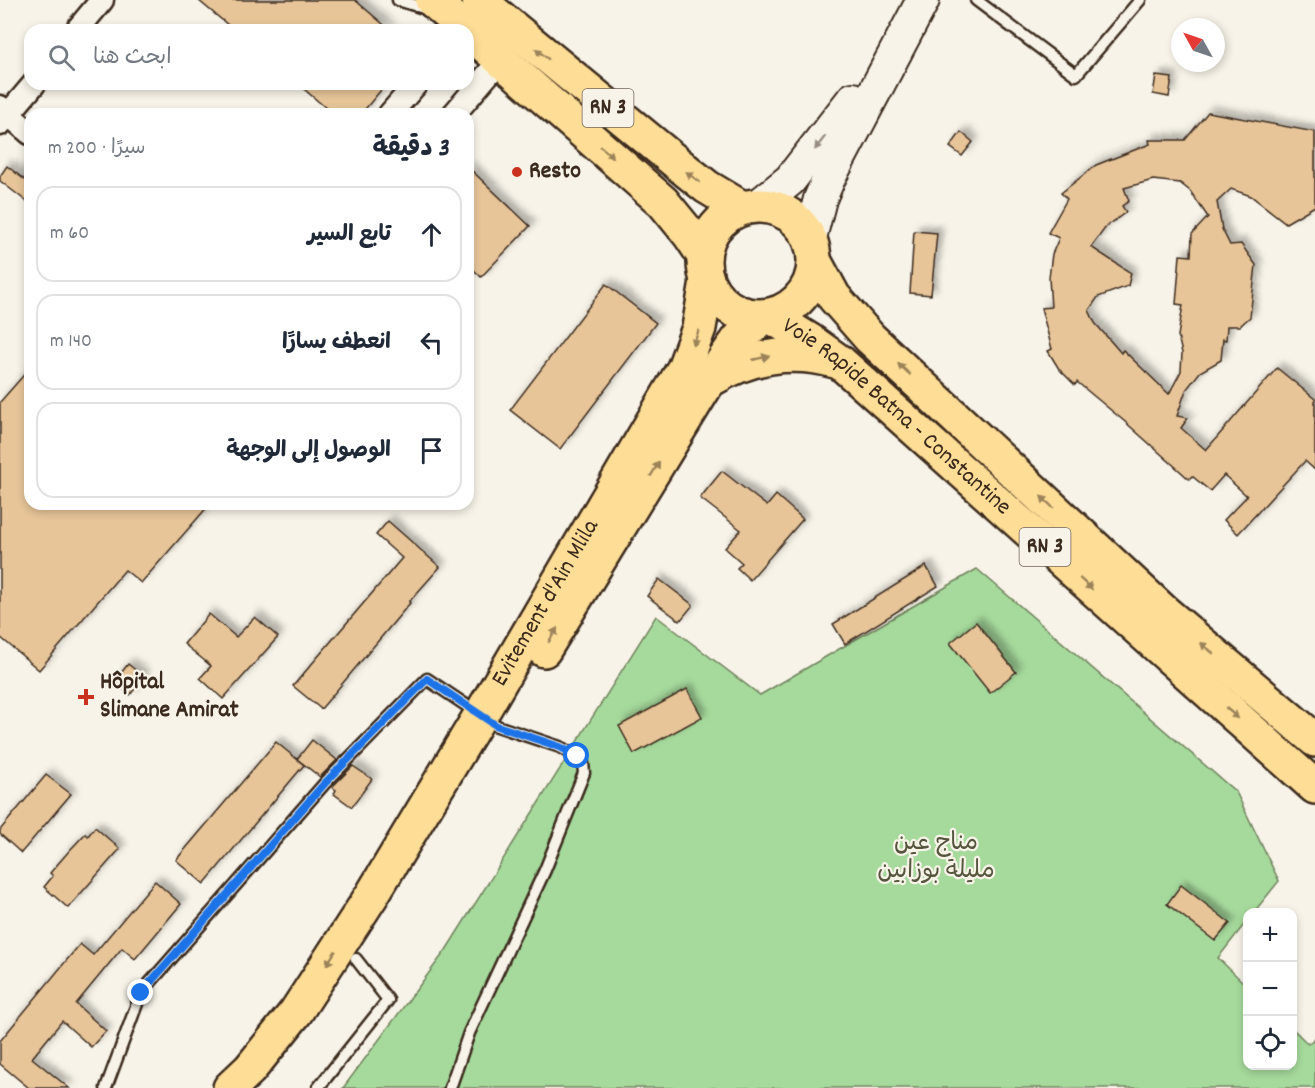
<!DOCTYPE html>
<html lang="ar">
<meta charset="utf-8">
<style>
body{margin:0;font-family:Dekko,"Playpen Sans Arabic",sans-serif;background:#f2f2f3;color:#1f2937;direction:rtl}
.controls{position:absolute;right:18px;bottom:18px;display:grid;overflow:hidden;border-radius:12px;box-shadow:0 3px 9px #0003}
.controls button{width:54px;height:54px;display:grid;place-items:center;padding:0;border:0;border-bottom:2px solid #e0e1e3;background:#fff;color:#1f2937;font:30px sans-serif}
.compass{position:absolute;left:1171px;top:18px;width:54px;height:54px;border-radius:50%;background:#fff;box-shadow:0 3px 9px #0003;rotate:310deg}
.stop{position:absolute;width:18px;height:18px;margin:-14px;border:4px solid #1a73e8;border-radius:50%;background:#fff}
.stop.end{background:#1a73e8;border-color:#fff;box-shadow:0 2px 6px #0008}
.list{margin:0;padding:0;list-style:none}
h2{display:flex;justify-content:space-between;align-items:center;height:78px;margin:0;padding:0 24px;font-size:26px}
h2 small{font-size:20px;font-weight:400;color:#747a83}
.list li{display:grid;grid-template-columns:39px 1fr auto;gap:18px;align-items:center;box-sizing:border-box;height:96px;margin:0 12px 12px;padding:0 12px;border:2px solid #e0e1e3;border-radius:18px}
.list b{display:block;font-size:22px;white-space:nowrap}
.list em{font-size:20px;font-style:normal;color:#747a83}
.icon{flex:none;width:33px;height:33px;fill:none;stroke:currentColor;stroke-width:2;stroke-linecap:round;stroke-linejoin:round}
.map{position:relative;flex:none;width:1315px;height:1088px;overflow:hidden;direction:ltr}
.search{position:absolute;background:#fff;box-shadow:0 3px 9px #0003;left:24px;top:24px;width:450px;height:66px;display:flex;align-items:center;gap:15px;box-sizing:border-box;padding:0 21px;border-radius:18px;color:#747a83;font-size:22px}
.panel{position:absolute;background:#fff;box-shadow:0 3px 9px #0003;left:24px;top:108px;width:450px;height:402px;border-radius:18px;direction:rtl}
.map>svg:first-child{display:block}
.green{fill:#a6da9c;stroke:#70825d;stroke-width:1.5}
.building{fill:#e7c599;stroke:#3b2a1e;stroke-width:1.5;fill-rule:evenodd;filter:url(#shadow)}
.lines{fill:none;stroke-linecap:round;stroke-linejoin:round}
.lane-casing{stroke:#3b2a1e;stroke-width:15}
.street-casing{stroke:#3b2a1e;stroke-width:27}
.secondary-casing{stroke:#3b2a1e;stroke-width:36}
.highway-casing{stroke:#3b2a1e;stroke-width:38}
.lane{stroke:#f7f3e8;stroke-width:10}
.street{stroke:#f7f3e8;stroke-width:22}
.secondary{stroke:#f7f3e8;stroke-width:32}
.highway{stroke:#fedd96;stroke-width:33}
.oneway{fill:#9c845a}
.oneway2{fill:#998e83}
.route{stroke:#1a73e8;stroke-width:8}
.poi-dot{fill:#c8321e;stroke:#f7f3e8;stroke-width:2}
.labels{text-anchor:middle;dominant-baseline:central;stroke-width:4.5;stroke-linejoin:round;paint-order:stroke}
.shield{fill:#f7f3e8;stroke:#73665b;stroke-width:1.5}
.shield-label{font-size:22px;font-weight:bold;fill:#3b2a1e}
.poi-label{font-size:24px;font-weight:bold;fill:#3b2a1e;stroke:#f7f3e8;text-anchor:start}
.street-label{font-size:24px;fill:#3b2a1e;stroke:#f7f3e8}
.park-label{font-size:24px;fill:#56563e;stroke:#f7f3e8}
</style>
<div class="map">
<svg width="1315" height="1088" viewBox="0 0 1315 1088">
<defs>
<filter id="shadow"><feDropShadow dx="5.5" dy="-5.5" stdDeviation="3" flood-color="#0004"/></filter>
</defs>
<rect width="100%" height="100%" fill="#f7f3e8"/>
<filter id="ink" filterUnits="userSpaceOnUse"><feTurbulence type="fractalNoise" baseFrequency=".0167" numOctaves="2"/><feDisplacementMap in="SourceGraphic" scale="12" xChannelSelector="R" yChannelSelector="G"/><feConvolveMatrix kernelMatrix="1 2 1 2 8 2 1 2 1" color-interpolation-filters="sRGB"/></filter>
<g filter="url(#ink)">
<path class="green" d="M977,569L1236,792L1279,881L1254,912H1248L1247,921L1218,958L1247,986L1248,1066H1292L1293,1029L1308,1044L1315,1038V1088H343L446,950L656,616L760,695Z"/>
<g class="building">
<path d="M198,0H355L390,30H234Z"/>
<path d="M1156,76L1172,78L1169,97L1153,94Z"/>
<path d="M298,84H386L361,114H333Z"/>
<path d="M1208,112L1315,132V206L1286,223L1251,196L1231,189L1217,202L1222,229L1230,245L1241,244L1256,265L1250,317L1240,326H1227L1226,340L1223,339L1221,360L1200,372L1186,390L1177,416L1188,418L1181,428L1206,450L1277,368L1315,399V470L1305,461L1238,534L1224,520L1247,496L1224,475L1210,491L1192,476L1189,479L1124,421L1077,382L1075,385L1059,369L1048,351L1052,349L1041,308L1051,307L1049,278L1052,254L1059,238L1048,233L1067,199L1061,193L1096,165L1150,144L1149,140H1185ZM1153,180L1180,183L1190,191L1208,217L1192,234L1191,256L1180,255L1176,304L1183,305L1178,336L1182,353L1181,371L1169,394L1123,350L1121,353L1095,323L1089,310L1098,297L1128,286L1131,273L1091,247L1106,227L1126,212L1122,206L1129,201L1124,188Z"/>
<path d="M961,132L973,142L962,156L950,147Z"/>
<path d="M7,166L30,184V204L0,181V176Z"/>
<path d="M468,167L530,226L481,277L468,264Z"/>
<path d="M914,231L937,233L931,295L910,293Z"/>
<path d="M606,284L656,323L560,449L510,410Z"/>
<path d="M30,368V504H210L141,583L125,570L39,670L0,637V402Z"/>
<path d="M722,471L767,506L776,495L803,519L750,580L737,568L742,563L725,548L741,530L700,498Z"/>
<path d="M388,521L440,567L409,602L410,603L321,709L293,686L402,558L376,535Z"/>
<path d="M926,566L938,586L845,644L833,624Z"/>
<path d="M659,579L693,605L680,621L647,596Z"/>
<path d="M209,614L236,637L255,617L278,637L223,699L200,678L211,666L184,644Z"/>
<path d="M976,622L1016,672L990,693L950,643Z"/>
<path d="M128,664L144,677L130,695L114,682Z"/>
<path d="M687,689L702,717L634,754L619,726Z"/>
<path d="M312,740L337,760L320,777L297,759Z"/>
<path d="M276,742L304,765L204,884L176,860Z"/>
<path d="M353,766L372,779L352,807L334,794L336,790L332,787Z"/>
<path d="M46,775L71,794L21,853L0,834V830Z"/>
<path d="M95,827L120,849L68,908L44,887L53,876L50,873L69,851L85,834L88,836Z"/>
<path d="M155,881L181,904L135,959L122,948L76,1004L106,1031L91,1047L62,1021L32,1058L69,1088H29L0,1064V1041L80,944L93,955Z"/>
<path d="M1181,885L1230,923L1215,941L1167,904Z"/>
</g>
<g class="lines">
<defs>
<g id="lane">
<path d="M398,0L430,10"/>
<path d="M976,0L1076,75L1140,0"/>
<path d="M106,1088L141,993L325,783L427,679L497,726L560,747L577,756L583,763L584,773L545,870L469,1033L450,1088"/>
<path d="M318,1088L388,1000L356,959"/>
</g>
<g id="street">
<path d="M77,30L102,0"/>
<path d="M0,107L30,133"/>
<path d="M390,114L416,84"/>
<path d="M454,114L501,59"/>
<path d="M0,124L34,84"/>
</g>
<g id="secondary">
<path d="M758,206L790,180L853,99"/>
<path d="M810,238L820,199L829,178L923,0"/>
</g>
<g id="highway">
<path d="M432,0L467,30"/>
<path d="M479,0L688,172L707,187L742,208"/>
<path d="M468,31L663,202L690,235L704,256"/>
<circle cx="759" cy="261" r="55"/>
<path d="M815,262L834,297L870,338L1162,610L1315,740"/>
<path id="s1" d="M770,316L809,340L841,363L1315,787"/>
<path d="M712,379C750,356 791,349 835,361"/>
<path d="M544,650L708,382L738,340L763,317"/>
<path id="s2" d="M230,1088L250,1069L296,1012L372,895L480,716L684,368L699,328L707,281"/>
</g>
</defs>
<use href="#lane" class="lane-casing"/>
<use href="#street" class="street-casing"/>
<use href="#secondary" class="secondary-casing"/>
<use href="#highway" class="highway-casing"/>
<use href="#lane" class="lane"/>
<use href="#street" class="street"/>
<use href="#secondary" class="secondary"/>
<use href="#highway" class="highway"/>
</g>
<defs><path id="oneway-solid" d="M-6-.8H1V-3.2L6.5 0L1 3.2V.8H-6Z" transform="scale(1.5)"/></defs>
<g class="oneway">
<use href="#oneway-solid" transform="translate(542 54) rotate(-141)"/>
<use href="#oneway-solid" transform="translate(607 152) rotate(41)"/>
<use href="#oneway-solid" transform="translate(693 177) rotate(-142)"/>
<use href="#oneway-solid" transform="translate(696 338) rotate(108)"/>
<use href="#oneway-solid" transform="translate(761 358) rotate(-13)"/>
<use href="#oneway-solid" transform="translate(904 369) rotate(-137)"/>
<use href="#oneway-solid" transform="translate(655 469) rotate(-59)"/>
<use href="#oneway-solid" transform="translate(1047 502) rotate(-137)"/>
<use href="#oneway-solid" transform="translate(1086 584) rotate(42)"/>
<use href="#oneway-solid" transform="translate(553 635) rotate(-59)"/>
<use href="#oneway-solid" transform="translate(1207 648) rotate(-140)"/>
<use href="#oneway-solid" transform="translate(1232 713) rotate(41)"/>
<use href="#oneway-solid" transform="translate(331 958) rotate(123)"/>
</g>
<use class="oneway2" href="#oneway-solid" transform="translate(820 143) rotate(127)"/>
</g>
<g class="lines" filter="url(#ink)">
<path class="route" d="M141,993L325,783L427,679L497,726L560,747L577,756"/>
</g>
<g class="poi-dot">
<circle cx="517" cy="172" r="6"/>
<path d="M83 688h6v6h6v6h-6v6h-6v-6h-6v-6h6z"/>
</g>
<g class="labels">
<g class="shield">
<rect x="582.5" y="89" width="51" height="38" rx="4.5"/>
<rect x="1019.5" y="528" width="51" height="38" rx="4.5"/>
</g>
<g class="shield-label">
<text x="608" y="108">RN 3</text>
<text x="1045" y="547">RN 3</text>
</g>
<g class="poi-label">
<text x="529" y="172">Resto</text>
<text x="100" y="683">Hôpital<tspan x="100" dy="28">Slimane Amirat</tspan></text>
</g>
<g class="street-label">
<text stroke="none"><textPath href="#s1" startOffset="162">Voie Rapide Batna - Constantine</textPath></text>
<text stroke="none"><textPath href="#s2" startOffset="580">Evitement d'Ain Mlila</textPath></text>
</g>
<g class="park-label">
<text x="936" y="844">مناج عين<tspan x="936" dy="28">مليلة بوزابين</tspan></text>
</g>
</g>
</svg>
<div class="controls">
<button>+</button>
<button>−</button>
<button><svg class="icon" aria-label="locate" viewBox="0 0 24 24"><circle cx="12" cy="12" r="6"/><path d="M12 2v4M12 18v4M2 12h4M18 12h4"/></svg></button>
</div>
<svg class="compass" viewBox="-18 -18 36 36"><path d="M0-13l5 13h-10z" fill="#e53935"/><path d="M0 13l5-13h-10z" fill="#747a83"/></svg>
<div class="stop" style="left:577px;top:756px"></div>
<div class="stop end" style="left:141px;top:993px"></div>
<div class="search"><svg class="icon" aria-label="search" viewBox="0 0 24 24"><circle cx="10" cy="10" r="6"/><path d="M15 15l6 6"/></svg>ابحث هنا</div>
<section class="panel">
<h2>3 دقيقة<small>سيرًا · 200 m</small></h2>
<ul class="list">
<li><svg class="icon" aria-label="ahead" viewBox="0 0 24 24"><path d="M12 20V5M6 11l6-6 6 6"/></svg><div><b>تابع السير</b></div><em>60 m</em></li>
<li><svg class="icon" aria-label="left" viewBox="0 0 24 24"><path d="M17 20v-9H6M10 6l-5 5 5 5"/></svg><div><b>انعطف يسارًا</b></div><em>140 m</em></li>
<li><svg class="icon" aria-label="arrive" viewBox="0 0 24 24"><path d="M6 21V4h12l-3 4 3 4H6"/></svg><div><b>الوصول إلى الوجهة</b></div></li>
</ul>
</section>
</div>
